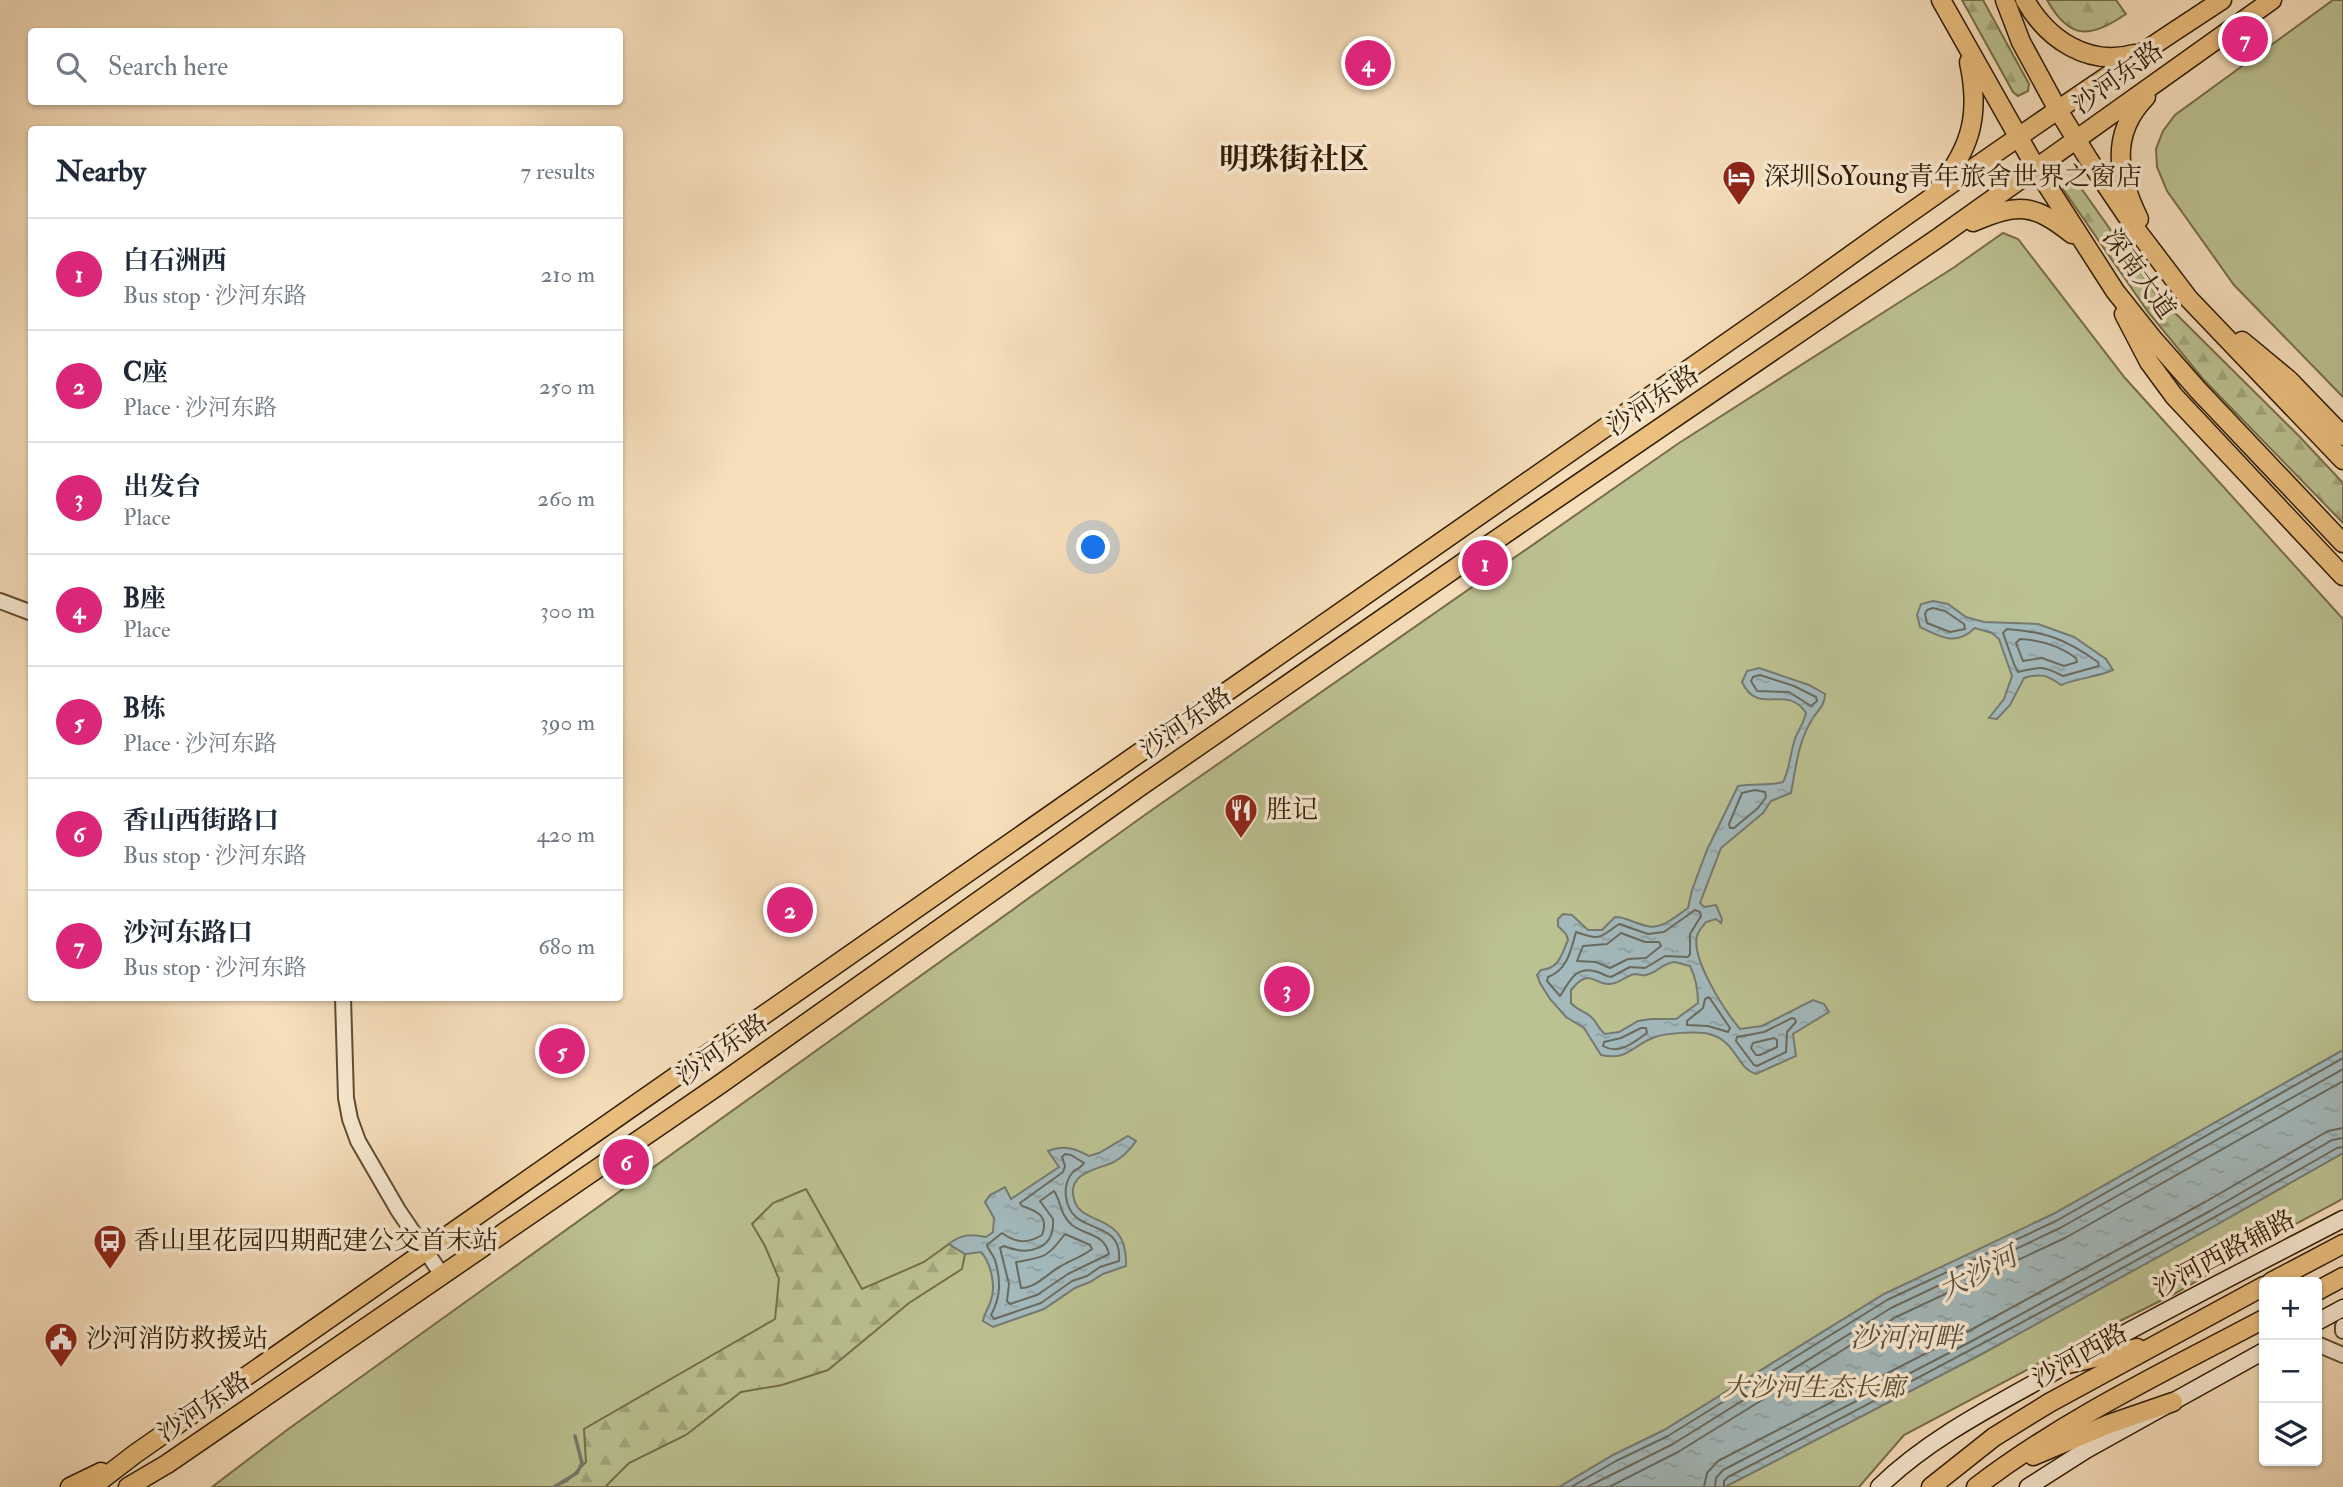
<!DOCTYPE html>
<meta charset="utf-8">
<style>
body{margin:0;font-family:"IM FELL Double Pica","Noto Serif SC",serif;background:#f2f2f3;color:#1f2937}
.controls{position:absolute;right:21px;bottom:21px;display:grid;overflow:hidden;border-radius:7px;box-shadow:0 2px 5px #0004}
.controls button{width:63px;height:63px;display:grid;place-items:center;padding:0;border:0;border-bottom:2px solid #e0e1e3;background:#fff;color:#1f2937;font:35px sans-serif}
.you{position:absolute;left:1094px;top:548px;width:24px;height:24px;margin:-18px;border:5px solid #fff;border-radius:50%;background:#1a73e8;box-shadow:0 0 0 10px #1a73e833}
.badge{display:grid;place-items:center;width:46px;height:46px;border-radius:50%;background:#db2777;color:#fff;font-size:23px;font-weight:700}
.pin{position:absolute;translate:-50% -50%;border:4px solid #fff;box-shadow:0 2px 7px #0006}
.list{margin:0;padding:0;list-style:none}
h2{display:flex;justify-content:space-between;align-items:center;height:91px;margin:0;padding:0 28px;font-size:30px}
h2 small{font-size:23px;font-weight:400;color:#747a83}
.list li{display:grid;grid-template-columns:46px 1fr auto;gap:21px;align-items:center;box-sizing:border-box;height:112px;padding:0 28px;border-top:2px solid #e0e1e3}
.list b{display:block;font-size:26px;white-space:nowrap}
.list p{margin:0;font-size:23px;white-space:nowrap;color:#747a83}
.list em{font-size:23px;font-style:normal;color:#747a83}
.icon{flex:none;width:38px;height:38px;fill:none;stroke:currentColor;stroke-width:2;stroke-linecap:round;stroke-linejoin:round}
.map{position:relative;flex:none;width:2343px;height:1487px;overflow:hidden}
.search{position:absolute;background:#fff;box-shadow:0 2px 5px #0004;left:28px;top:28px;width:595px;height:77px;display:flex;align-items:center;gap:18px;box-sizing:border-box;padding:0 24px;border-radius:7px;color:#747a83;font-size:26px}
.panel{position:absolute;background:#fff;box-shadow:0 2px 5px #0004;left:28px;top:126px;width:595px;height:875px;border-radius:7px}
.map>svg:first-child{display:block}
.green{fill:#bcc191;stroke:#766e48;stroke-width:2}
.forest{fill:url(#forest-firs);stroke:#766e48;stroke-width:2}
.water{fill:url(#water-ripples);stroke:#757a71;stroke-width:2;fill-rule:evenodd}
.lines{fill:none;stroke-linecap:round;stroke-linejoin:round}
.shore{stroke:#696a5e;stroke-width:2}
.stream{stroke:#757a71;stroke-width:3.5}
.tertiary-casing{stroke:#614c2f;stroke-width:18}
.secondary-casing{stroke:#2f1b00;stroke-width:19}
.primary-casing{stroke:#2f1b00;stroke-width:21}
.tertiary{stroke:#f9ead3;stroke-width:14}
.secondary{stroke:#f9ead3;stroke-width:16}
.primary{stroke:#ebbf7e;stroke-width:18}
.labels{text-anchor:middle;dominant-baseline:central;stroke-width:7;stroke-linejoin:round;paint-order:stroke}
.street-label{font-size:26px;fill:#2f1b00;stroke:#f9ead3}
.poi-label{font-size:26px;fill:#2f1b00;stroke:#f9ead3;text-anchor:start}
.park-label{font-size:26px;font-style:italic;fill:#594d2c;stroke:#f9ead3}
.water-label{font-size:28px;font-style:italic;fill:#585242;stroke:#f9ead3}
.quarter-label{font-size:30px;font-weight:bold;fill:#2f1b00;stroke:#f9ead3}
</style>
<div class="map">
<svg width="2343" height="1487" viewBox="0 0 2343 1487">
<defs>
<pattern id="forest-firs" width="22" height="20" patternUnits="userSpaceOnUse" patternTransform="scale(1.75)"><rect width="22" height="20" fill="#bcc191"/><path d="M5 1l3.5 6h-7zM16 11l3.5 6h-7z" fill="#a2a57b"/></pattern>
<pattern id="water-ripples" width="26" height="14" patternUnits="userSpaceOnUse" patternTransform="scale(1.75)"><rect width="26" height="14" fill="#a3b9bc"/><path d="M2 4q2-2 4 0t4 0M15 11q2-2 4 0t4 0" fill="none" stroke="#8d9ea0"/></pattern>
</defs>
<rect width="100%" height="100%" fill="#f6debb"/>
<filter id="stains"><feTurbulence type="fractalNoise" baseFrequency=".00286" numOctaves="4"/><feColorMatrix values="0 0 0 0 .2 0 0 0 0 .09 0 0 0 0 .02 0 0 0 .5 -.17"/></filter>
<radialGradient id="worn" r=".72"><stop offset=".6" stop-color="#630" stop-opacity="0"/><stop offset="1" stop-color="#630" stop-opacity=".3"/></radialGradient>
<g class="green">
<path d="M2333,0H2343V397L2234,285L2167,191L2157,167L2156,149L2163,131L2175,115Z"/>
<path d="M2003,233L2018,239L2125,378L2343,619V1198L2339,1201L2273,1236L2176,1293L2106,1328L1904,1435L1859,1487H212L287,1430L1149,812L1679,443L1953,268Z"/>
</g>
<g class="forest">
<path d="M1962,0H1983L2029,84L2028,91L2018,96L2013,92Z"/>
<path d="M2047,0H2116L2126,14C2091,38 2070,41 2047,0Z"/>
<path d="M2076,181L2156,294L2298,435L2343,483V523L2203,379L2148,312L2063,189Z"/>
<path d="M806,1189L862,1289L924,1262L949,1244L965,1254L962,1269L909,1303L828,1370L782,1385L741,1392L686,1435L629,1463L605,1487H554L567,1481L586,1462L584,1429L775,1319L779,1279L765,1246L752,1224L773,1203Z"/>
</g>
<g class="water">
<path d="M1933,601L1948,604L1966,617L1984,622L2038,624L2074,637L2106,659L2113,670C2097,677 2078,678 2061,685C2047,675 2041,673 2024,678L2010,705L1997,719L1989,718L2004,699L2012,676L1999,639L1992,633L1975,628C1956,646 1942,638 1920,627L1917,615L1921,604Z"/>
<path d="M1759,668L1809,685L1825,694C1825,705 1819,709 1813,718C1798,741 1796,767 1791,793L1771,801L1763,813L1721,848L1700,903L1704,907L1716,905L1722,919L1721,923L1716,919L1706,922C1703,926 1698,931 1697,936C1691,959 1725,1011 1740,1029L1762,1026L1813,1000L1824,1004L1829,1012L1793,1034L1796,1056L1756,1074C1736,1068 1737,1041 1709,1034C1697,1031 1666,1033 1655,1037C1632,1045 1629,1061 1601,1055L1584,1028L1566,1017L1550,999L1540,983L1537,975L1541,970C1560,968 1561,955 1568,940L1566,934L1558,926V919L1563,914L1572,915L1588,930H1602L1615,917C1627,917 1635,924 1647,926C1662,930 1676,916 1688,908L1692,890L1707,850L1738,786C1754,783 1768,786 1783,782C1790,769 1790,753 1795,739C1798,730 1804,723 1806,713C1787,683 1758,717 1742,682L1747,671ZM1675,962L1690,966C1696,978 1698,990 1698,1003L1676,1019H1651L1638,1021L1619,1032L1605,1034C1598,1029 1597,1021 1590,1016C1584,1011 1577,1010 1571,1003V990C1592,964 1594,989 1615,983C1622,981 1628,975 1635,974C1638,974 1642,976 1646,975C1658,973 1661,963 1675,962Z"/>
<path d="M2343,1050V1153L2218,1224L1980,1355L1725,1487H1559L1613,1455L1664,1430L1884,1294L2053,1214Z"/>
<path d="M1128,1136L1136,1141C1130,1150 1122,1158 1112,1163C1094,1170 1067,1174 1074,1199C1081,1228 1128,1210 1126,1266L1103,1274L1090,1282L1075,1288L1044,1309L993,1327L983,1321C984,1313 989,1308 991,1300C996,1286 991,1263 981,1252L965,1254L949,1244C961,1234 971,1234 986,1237L993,1232L994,1218L985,1202L990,1195L1005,1187L1011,1199L1059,1167L1048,1151C1065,1145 1074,1148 1089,1156L1099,1153Z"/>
</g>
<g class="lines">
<g class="shore">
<path d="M1933,608L1945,611L1964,624L1965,629L1950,632L1927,623L1925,614L1927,610Z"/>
<path d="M2007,629C2047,632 2065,639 2098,662L2099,666L2063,676C2042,665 2041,667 2018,672L2014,664L2003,633Z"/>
<path d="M2020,639C2040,640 2060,646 2076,658L2077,662L2064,666L2042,658L2023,661L2016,643Z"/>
<path d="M1760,675L1794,686L1816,697L1817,701L1811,706L1789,692L1757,691L1751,681L1753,677Z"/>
<path d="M1755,790L1765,792L1766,797L1758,808L1734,828H1730L1729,824L1742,793Z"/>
<path d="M1695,910L1700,912L1701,916L1690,934V954L1688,957L1665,956L1645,968L1630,967L1611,977C1604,976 1601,972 1594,971C1574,966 1568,985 1560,996L1547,981L1548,977C1568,970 1571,949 1576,932C1601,941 1599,938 1619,924L1648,934L1664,932Z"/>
<path d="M1621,933L1645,942H1659L1661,946L1646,958L1628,959L1610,968L1596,962L1577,961L1583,946L1607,944Z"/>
<path d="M1709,997L1730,1028L1728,1032L1708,1026L1687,1025V1021L1703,1008L1705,999Z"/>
<path d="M1792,1018L1795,1019L1796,1022L1787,1032L1786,1052L1757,1066L1754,1065L1736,1041L1737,1037L1764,1032Z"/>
<path d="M1641,1028H1646L1647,1033C1633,1043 1619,1055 1603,1046L1604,1042L1621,1038Z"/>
<path d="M1774,1038L1777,1040V1047L1760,1055H1756L1751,1048L1753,1043Z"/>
<path d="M1065,1154L1071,1155L1084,1163C1081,1168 1076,1169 1072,1173C1062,1186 1064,1207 1077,1218C1094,1231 1122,1228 1119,1261L1100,1267L1087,1276L1072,1281L1041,1303L994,1319L991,1315C1001,1297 1001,1280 995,1260C993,1254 988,1250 987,1245L1002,1233C1016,1243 1027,1244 1042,1235C1049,1217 1038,1211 1022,1206L1020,1203L1063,1172L1065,1166L1062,1157Z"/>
<path d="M1054,1191C1061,1201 1060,1215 1072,1225C1086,1236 1104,1233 1109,1254L1068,1274L1037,1295L1010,1304L1007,1301L1009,1284L1000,1248L1004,1246C1028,1256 1055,1250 1053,1219L1040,1201Z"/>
<path d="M1065,1234L1090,1245L1092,1249C1082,1257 1071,1260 1061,1266C1048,1273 1036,1288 1021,1288L1016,1262C1045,1257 1047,1258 1065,1234Z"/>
<path d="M1571,1487L1616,1461L1668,1436L1887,1300L2056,1221L2343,1058"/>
<path d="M1587,1487L1673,1444L1891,1308L2060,1228L2343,1069"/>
<path d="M1609,1487L1678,1452L1896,1317L2065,1238L2343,1081"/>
<path d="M1704,1487L1707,1473L1718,1461L1967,1332L2205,1202L2328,1131L2343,1128"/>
<path d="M1715,1487L1716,1478L1723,1470L1972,1341L2210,1211L2332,1140L2343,1138"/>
<path d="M1724,1487V1481L1728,1477C1933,1371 2137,1263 2337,1148L2343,1147"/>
</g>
<path class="stream" d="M554,1487L577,1473L582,1463L575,1436"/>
<defs>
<g id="tertiary">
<path d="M0,601L32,613"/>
<path d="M343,998L346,1098L350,1119L358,1141L398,1210L442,1275"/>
<path d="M2343,1326V1331"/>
<path d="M2317,1344L2343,1355"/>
</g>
<g id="secondary">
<path d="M2317,1322L2343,1308"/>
<path d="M1879,1487C1924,1443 1982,1412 2038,1381C2138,1324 2241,1272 2343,1219"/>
<path d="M2028,1487L2086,1450L2264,1351"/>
</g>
<g id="primary">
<path d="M1941,0L2036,168L2115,291L2154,340L2198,390L2343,543"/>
<path d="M2005,0L2021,42L2058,110L2089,160L2135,228L2189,299L2343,460"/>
<path d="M2025,0C2047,39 2088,67 2134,54"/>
<path d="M1940,186C1972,146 1980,113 1969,62"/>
<path d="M2139,219C2118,176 2109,135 2146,97"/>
<path d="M1973,222C2018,203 2033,203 2072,234"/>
<path d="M2124,314L2149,362L2174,396L2343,576"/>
<path d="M2242,341L2289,380L2343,436"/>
<path d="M2271,1282L2343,1244"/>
<path d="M2317,1291L2343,1277"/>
<path d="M2068,1364L2137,1348"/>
<path d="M2033,1456L2109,1424L2173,1402"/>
<path d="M70,1487L101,1472"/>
<path d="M92,1487L135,1454L1805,288C1942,189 2081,92 2222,0"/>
<path d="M128,1487L167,1464L719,1085L1141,786L1493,542L1938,238L2272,0"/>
<path d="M1931,1487L1994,1437L2049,1403L2264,1286"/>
<path d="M1976,1487C2065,1419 2166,1371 2264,1319"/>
</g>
</defs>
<use href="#tertiary" class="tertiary-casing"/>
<use href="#secondary" class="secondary-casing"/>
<use href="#primary" class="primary-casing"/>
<use href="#tertiary" class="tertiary"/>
<use href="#secondary" class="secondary"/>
<use href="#primary" class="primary"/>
</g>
<defs>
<symbol id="hotel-pin" viewBox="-11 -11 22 30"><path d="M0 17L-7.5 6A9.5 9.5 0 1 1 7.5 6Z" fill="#8f2418" stroke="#f9ead3"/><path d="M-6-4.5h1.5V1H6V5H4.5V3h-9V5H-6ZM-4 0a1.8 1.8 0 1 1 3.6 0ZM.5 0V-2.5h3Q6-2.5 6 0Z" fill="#fff"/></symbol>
<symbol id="restaurant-pin" viewBox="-11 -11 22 30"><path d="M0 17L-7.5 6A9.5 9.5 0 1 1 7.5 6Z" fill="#8f2418" stroke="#f9ead3"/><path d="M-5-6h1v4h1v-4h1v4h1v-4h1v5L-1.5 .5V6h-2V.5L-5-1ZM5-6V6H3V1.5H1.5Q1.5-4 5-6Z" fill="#fff"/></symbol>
<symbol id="bus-pin" viewBox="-11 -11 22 30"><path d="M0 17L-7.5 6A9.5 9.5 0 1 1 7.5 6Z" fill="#8f2418" stroke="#f9ead3"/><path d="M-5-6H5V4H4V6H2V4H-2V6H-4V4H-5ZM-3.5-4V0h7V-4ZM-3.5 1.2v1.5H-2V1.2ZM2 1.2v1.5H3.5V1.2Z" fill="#fff"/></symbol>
<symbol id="civic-pin" viewBox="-11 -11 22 30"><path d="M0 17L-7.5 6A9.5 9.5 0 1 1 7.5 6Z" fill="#8f2418" stroke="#f9ead3"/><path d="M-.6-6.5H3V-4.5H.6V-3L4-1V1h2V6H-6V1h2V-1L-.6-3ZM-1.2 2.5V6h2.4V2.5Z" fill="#fff"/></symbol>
</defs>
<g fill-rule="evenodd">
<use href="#hotel-pin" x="1720" y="158" width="38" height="52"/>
<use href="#restaurant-pin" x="1222" y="791" width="38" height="52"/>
<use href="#bus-pin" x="91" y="1222" width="38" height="52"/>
<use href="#civic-pin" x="42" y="1320" width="38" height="52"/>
</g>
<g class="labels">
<g class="street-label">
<text transform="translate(2118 78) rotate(-36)">沙河东路</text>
<text transform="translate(2139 274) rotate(54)">深南大道</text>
<text transform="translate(1653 401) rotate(-34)">沙河东路</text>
<text transform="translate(1186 723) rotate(-35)">沙河东路</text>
<text transform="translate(722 1050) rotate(-35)">沙河东路</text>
<text transform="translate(2224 1254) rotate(-28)">沙河西路辅路</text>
<text transform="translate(2080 1356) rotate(-29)">沙河西路</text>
<text transform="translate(204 1407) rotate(-34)">沙河东路</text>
</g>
<g class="poi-label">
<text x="1764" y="177">深圳SoYoung青年旅舍世界之窗店</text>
<text x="1266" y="810">胜记</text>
<text x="134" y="1241">香山里花园四期配建公交首末站</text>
<text x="86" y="1339">沙河消防救援站</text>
</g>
<g class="park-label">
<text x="1814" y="1388">大沙河生态长廊</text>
</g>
<g class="water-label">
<text transform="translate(1978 1274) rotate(-27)">大沙河</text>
<text x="1906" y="1338">沙河河畔</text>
</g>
<g class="quarter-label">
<text x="1294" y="159">明珠街社区</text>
</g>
</g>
<rect width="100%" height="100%" filter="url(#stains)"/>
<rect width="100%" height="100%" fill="url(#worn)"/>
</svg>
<div class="controls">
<button>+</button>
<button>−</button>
<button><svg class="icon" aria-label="layers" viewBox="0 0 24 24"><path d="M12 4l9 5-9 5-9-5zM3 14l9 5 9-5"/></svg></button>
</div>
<div class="you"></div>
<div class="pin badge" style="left:1485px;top:563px">1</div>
<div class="pin badge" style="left:790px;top:910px">2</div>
<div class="pin badge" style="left:1287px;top:989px">3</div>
<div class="pin badge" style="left:1368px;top:63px">4</div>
<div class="pin badge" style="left:562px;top:1051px">5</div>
<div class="pin badge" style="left:626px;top:1162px">6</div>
<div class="pin badge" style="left:2245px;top:39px">7</div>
<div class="search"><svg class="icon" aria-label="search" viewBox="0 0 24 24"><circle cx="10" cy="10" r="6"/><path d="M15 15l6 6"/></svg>Search here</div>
<section class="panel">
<h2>Nearby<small>7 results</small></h2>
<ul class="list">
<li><span class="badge">1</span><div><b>白石洲西</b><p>Bus stop · 沙河东路</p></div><em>210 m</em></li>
<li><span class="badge">2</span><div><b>C座</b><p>Place · 沙河东路</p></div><em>250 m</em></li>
<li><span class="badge">3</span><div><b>出发台</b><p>Place</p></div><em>260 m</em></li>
<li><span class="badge">4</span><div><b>B座</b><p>Place</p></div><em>300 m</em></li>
<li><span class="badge">5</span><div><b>B栋</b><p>Place · 沙河东路</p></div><em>390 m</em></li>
<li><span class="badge">6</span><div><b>香山西街路口</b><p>Bus stop · 沙河东路</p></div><em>420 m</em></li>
<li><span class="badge">7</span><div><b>沙河东路口</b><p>Bus stop · 沙河东路</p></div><em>680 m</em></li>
</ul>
</section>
</div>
